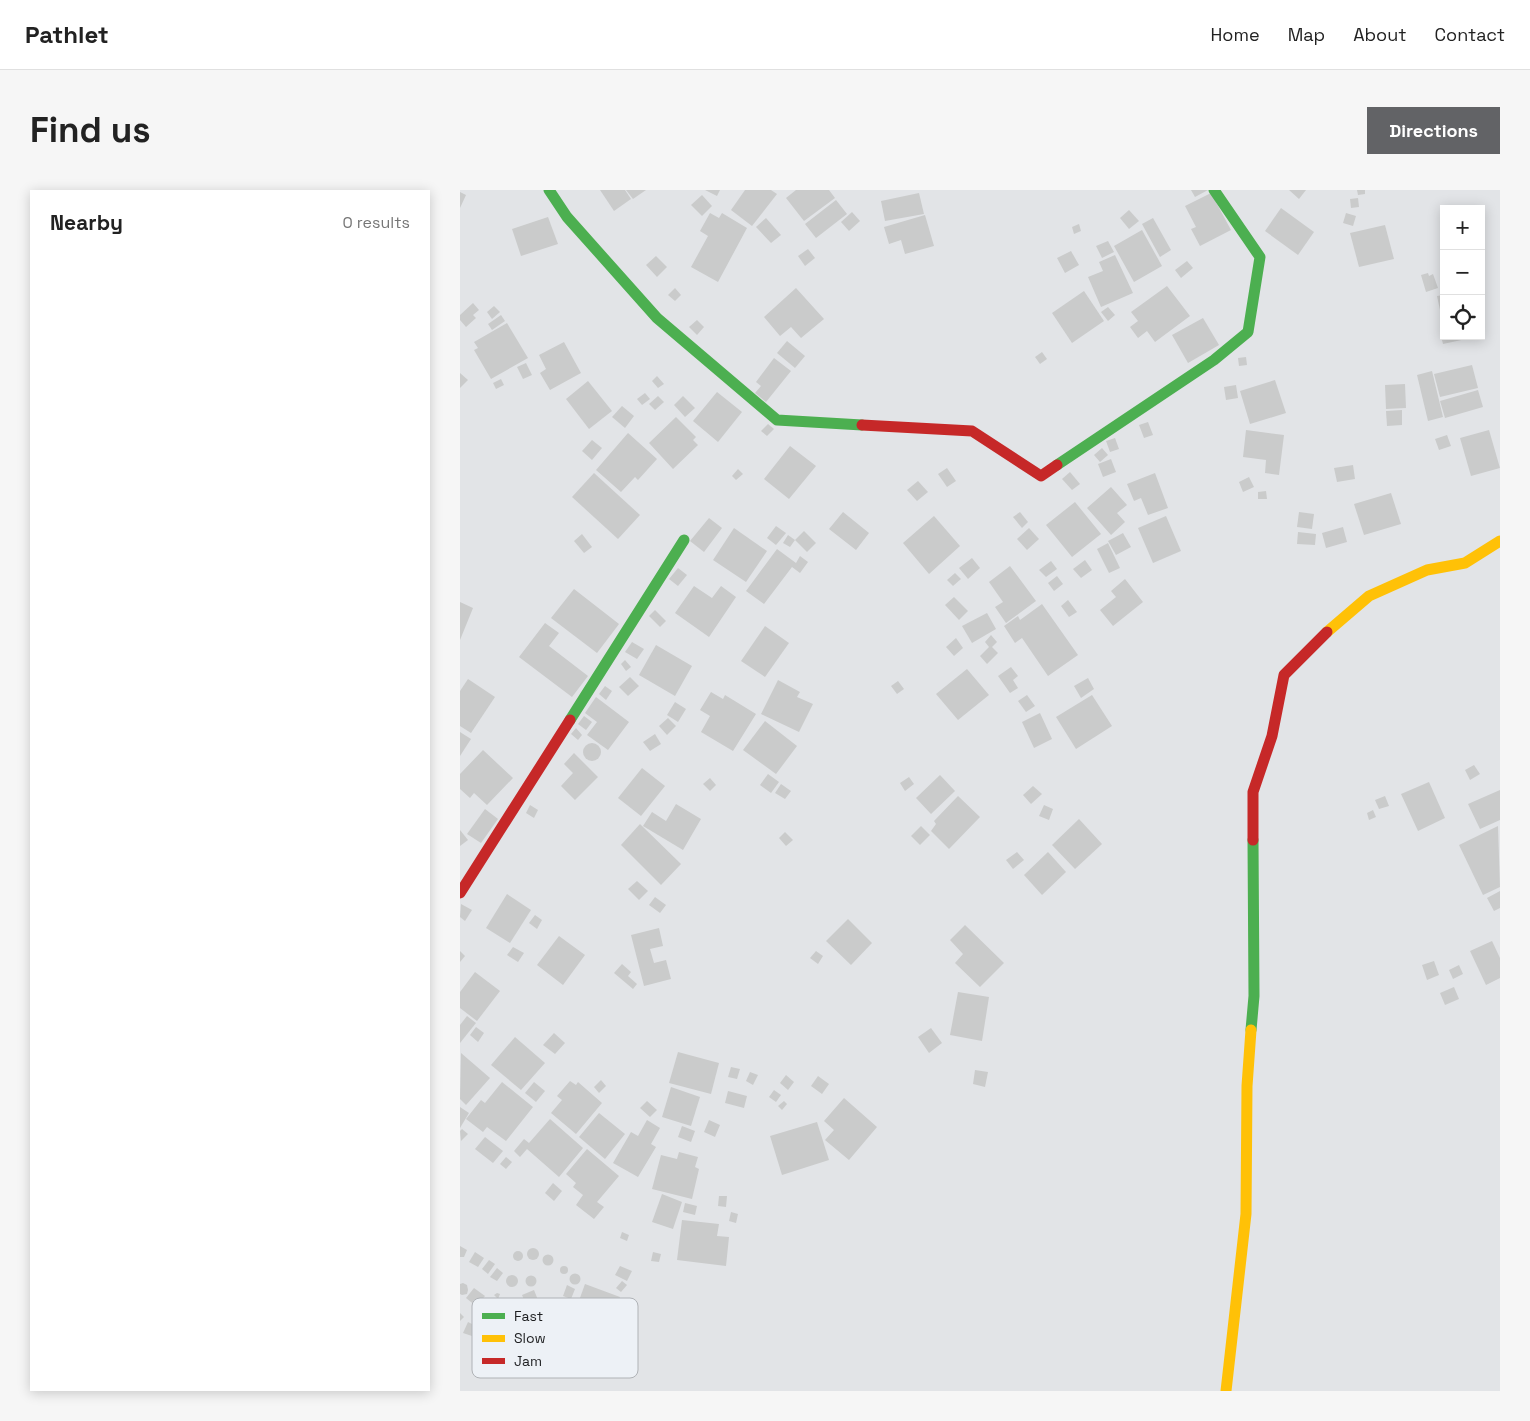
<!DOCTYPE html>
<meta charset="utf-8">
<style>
body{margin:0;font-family:"Space Grotesk",sans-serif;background:#f6f6f6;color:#222}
.controls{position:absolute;right:15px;top:15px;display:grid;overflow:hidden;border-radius:0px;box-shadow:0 2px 12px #0003}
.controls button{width:45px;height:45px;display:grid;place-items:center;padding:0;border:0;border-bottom:1px solid #e0e0e0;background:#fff;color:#222;font:25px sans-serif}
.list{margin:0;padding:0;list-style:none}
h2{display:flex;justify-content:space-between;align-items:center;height:65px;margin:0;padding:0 20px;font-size:21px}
h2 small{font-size:16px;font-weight:400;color:#767676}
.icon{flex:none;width:28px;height:28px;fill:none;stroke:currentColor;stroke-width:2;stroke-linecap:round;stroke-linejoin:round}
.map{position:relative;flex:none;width:1040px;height:1201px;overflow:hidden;border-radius:0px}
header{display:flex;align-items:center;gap:30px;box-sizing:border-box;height:70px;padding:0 25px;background:#fff;border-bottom:1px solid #e0e0e0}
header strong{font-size:24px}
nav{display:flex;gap:28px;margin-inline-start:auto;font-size:18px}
.intro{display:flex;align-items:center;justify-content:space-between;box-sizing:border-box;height:120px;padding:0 30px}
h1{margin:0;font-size:35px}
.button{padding:12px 22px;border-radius:0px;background:#626366;color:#fff;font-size:18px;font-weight:700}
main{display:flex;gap:30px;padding:0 30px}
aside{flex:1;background:#fff;border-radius:0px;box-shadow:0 2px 12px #0003}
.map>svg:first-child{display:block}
.building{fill:#cacbcb}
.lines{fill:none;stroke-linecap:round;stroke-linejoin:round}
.fast{stroke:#4caf50;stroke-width:11}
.slow{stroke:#ffc107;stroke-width:11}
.jam{stroke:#c62828;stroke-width:11}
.key{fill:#edf1f6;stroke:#afb2b6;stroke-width:1}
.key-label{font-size:14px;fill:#1d1e20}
</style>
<header>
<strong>Pathlet</strong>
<nav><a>Home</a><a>Map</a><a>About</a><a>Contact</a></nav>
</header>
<div class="intro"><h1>Find us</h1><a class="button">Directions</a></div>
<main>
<aside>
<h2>Nearby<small>0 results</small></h2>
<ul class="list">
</ul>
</aside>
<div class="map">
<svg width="1040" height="1201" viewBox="0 0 1040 1201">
<rect width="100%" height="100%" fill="#e2e4e7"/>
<g class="building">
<path d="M140,0H165L171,9L154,21Z"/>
<path d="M166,0H186L173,9Z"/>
<path d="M245,0H260L257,6Z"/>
<path d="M285,0H311L317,4L292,36L271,20Z"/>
<path d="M336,0H369L375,8L344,31L326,8Z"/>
<path d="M731,0H748L735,7Z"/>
<path d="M829,0H846L839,9Z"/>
<path d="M897,0H905V4L898,5Z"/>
<path d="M0,2L6,5L0,18Z"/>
<path d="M459,3L464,24L425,31L421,11Z"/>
<path d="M751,3L771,40L740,56L731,39L736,37L725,16Z"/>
<path d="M242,5L252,16L242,26L231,15Z"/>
<path d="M898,8L899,17L891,18L890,9Z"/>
<path d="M376,10L387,24L356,48L345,34Z"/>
<path d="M821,18L854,42L838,65L805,41Z"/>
<path d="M669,20L679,31L669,39L660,28Z"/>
<path d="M392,22L400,31L389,41L381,32Z"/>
<path d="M250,23L259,28L262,23L287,38L258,92L231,77L248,46L240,41Z"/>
<path d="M886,23L896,26L893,36L883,33Z"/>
<path d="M465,25L474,56L445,64L441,50L429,54L424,37Z"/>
<path d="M88,27L98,54L61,66L52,39Z"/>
<path d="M306,28L321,45L311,53L296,37Z"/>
<path d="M693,28L711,60L700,67L682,34Z"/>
<path d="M619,34L621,41L614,44L612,37Z"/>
<path d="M925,35L934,69L899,77L890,43Z"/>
<path d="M682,40L702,76L674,92L654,56Z"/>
<path d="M648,51L654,62L642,68L636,56Z"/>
<path d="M348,59L355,68L345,76L338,66Z"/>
<path d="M611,61L619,75L605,83L597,68Z"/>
<path d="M655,65L673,103L641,117L628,87L643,81L639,72Z"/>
<path d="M196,66L207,77L197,87L186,75Z"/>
<path d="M727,71L733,78L721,88L715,80Z"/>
<path d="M968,83L969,86L973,84L978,98L966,102L961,85Z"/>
<path d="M707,96L730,126L695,152L687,141L678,148L670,137L678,131L671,122Z"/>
<path d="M215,98L221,105L215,111L208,105Z"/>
<path d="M336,98L364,129L341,148L331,137L320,146L304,127Z"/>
<path d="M624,101L644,131L612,153L592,123Z"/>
<path d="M984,105V134H983L977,106Z"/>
<path d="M13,113L19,120L13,125L16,128L6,137L0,130V125Z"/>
<path d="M34,116L40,122L32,129L27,122Z"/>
<path d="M648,117L655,125L648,131L641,122Z"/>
<path d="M41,125L45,131L32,140L28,134Z"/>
<path d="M743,128L759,155L728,173L712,145Z"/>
<path d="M237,130L244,137L237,145L229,137Z"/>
<path d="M47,133L68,168L31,189L14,160L18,158L14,152Z"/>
<path d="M984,141V146H1005L1006,149L983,154L980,142Z"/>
<path d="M327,151L345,166L335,178L317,163Z"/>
<path d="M104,152L121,183L90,200L80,183L86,179L79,165Z"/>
<path d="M582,162L587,169L580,174L575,167Z"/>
<path d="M786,167L787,175L779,176L778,168Z"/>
<path d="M314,168L331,181L306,212L295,203L301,196L296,192Z"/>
<path d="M66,173L72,185L63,189L57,177Z"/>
<path d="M1012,175L1018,198L980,207L974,184Z"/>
<path d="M972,181L983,227L968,231L957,185Z"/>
<path d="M0,183L8,190L0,198Z"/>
<path d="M197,186L204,194L198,198L192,191Z"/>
<path d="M41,189L44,195L36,199L33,193Z"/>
<path d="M815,190L826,223L790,234L780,201Z"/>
<path d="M128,191L152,221L129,239L106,209Z"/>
<path d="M945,194L946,218L926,219L925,195Z"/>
<path d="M776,195L778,208L766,210L764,197Z"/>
<path d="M1018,200L1023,217L985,228L980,211Z"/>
<path d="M257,202L282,222L258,252L233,231Z"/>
<path d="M185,203L190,209L182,215L177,209Z"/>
<path d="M198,206L204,212L195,220L189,214Z"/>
<path d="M223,206L235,218L225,227L214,215Z"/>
<path d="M162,216L174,226L165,238L152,227Z"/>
<path d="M942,220V235L927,236L926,221Z"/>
<path d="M216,227L236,247L233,250L238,255L213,279L189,253Z"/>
<path d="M688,232L693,245L684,248L679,235Z"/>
<path d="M308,234L314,239L307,246L301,241Z"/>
<path d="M786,240L824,245L819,285L805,283L806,270L783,267Z"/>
<path d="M1029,240L1040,278L1011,286L1000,248Z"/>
<path d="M168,243L197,269L178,290L175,287L161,302L136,280Z"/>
<path d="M987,245L991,256L979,260L975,249Z"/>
<path d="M655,248L659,259L650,262L646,251Z"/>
<path d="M132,250L142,258L132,270L122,261Z"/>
<path d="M330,256L356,276L329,309L304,289Z"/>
<path d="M642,258L648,265L640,272L634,265Z"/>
<path d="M651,269L656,282L643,287L638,274Z"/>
<path d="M893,275L895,289L877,292L874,278Z"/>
<path d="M487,278L496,291L487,297L478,284Z"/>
<path d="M278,279L283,284L276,290L272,286Z"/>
<path d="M610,282L620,294L612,300L602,289Z"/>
<path d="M134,283L180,325L158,349L112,307Z"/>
<path d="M695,283L708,318L688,325L681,308L674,311L667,294Z"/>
<path d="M789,287L794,297L783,302L779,292Z"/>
<path d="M458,291L468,302L457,311L447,300Z"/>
<path d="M651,297L667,315L657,323L665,332L651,345L627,318Z"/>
<path d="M806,301L807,309H798V302Z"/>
<path d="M931,303L941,334L904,345L894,314Z"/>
<path d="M615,312L641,344L612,367L586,335Z"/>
<path d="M383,322L409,343L396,360L369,339Z"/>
<path d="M560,322L568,332L562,338L553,327Z"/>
<path d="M839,322L854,324L852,339L837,337Z"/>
<path d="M474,326L500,356L469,384L443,353Z"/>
<path d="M706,326L721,361L693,373L678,338Z"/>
<path d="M249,328L262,338L244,362L230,351Z"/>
<path d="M316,336L326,343L316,355L307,348Z"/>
<path d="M883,337L887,352L866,358L862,343Z"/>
<path d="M274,338L307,361L286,392L253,370Z"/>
<path d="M569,338L579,349L567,360L557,349Z"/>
<path d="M344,341L356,353L347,362L335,350Z"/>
<path d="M838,342L856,344L855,355L837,354Z"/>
<path d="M663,343L671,357L656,365L648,351Z"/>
<path d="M122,344L132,357L124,363L114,351Z"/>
<path d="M328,345L335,350L330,357L323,353Z"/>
<path d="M648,353L660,378L649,383L637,359Z"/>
<path d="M317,359L336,373L340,366L348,372L340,383L332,377L304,414L286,401Z"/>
<path d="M512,368L520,378L508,389L499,378Z"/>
<path d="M625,370L632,380L621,388L613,379Z"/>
<path d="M591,371L597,379L586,387L579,380Z"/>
<path d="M550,376L576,411L546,433L535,417L543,412L529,392Z"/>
<path d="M218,378L227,385L218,396L209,389Z"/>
<path d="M495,383L501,389L493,396L487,390Z"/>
<path d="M597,386L603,394L594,401L588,393Z"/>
<path d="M665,389L683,412L653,436L640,420L656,407L651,401Z"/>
<path d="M234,396L252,408L261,396L276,407L249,447L215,423Z"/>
<path d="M114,399L159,434L137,463L91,428Z"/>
<path d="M494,407L508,421L499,430L485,415Z"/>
<path d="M608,410L617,422L609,427L601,416Z"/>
<path d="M0,412L13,418L0,450Z"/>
<path d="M582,414L618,465L588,486L562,448L555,453L544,436L558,426L560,430Z"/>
<path d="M195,420L206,431L200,437L189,426Z"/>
<path d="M527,423L536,439L512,453L502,436Z"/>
<path d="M85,433L99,443L89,456L128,486L112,507L59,467Z"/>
<path d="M305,436L329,453L305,487L281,471Z"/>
<path d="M531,445L537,452L532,457L538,463L527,474L520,466L529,457L525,452Z"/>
<path d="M496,448L503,458L494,466L486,457Z"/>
<path d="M172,452L184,459L177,469L165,462Z"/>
<path d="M196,455L232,476L215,506L179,485Z"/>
<path d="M165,470L171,477L166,481L161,474Z"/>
<path d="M551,477L558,486L553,490L558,498L550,503L538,486Z"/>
<path d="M507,479L529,505L498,530L476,504Z"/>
<path d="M170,487L179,496L168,506L159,497Z"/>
<path d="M628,488L634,499L621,508L614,496Z"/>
<path d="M8,489L35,507L11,543L0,536V501Z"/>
<path d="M318,490L340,502L337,507L353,514L339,542L301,524Z"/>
<path d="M438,491L444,499L437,504L431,496Z"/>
<path d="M145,496L152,501L146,510L139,504Z"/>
<path d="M251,502L263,509L265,505L296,524L273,561L241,542L250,526L240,520Z"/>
<path d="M567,505L575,516L566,522L558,511Z"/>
<path d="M632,505L652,536L616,559L596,527Z"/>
<path d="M136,507L169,532L148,560L127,545L137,532L125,523Z"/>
<path d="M215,512L226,519L218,532L207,525Z"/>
<path d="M580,523L592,549L574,558L562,532Z"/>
<path d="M124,526L132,532L126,540L118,534Z"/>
<path d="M208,528L216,536L207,545L199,536Z"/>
<path d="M305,531L337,556L316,584L283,560Z"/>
<path d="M116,538L122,545L118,550L111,544Z"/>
<path d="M0,542L11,549L0,566Z"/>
<path d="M195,544L201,554L190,561L183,552Z"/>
<circle cx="132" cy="562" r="9"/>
<path d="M23,560L53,588L27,615L14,603L10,608L0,599V584Z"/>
<path d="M114,563L138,587L115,610L101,596L113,583L104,574Z"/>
<path d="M1014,575L1020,584L1010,590L1005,580Z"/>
<path d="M182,578L205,596L181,626L158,608Z"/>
<path d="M308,584L319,592L311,603L300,595Z"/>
<path d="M480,585L495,601L471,624L456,608Z"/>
<path d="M449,587L454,594L445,601L440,593Z"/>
<path d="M250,588L256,595L250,601L243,594Z"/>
<path d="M969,592L985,628L958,641L941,604Z"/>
<path d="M321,594L331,601L325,609L315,603Z"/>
<path d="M573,596L582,604L571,614L563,605Z"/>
<path d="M1040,600V630L1020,639L1008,614Z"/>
<path d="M498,606L520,627L489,659L471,641L476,634L474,631Z"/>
<path d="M925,606L929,616L919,619L915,610Z"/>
<path d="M216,614L241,629L223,660L183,636L192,622L206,631Z"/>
<path d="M70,615L78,620L74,628L66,623Z"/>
<path d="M584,615L593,619L589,630L579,626Z"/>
<path d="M25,619L38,629L21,653L7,644Z"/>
<path d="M913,620L916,627L909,630L907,623Z"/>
<path d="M619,629L642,654L615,679L592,655Z"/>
<path d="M180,634L221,674L201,695L161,655Z"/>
<path d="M461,636L470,645L460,655L451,646Z"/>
<path d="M1038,636L1040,697L1023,705L999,655Z"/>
<path d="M0,640L8,650L0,656Z"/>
<path d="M325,642L333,650L326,656L319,648Z"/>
<path d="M557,662L564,670L553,679L546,670Z"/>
<path d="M588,662L606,682L582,705L564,685Z"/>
<path d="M177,691L188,701L179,710L168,699Z"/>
<path d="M1040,701V718L1034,721L1027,708Z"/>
<path d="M47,704L71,720L50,753L26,738Z"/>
<path d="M195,707L206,715L200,723L189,715Z"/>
<path d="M1,714L12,720L5,731L0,727Z"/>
<path d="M75,725L82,730L77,739L69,733Z"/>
<path d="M388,729L412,753L391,775L366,751Z"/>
<path d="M505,735L544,773L520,797L495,773L503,764L490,750Z"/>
<path d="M199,738L203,756L190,759L194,773L206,770L211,789L184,796L171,745Z"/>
<path d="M99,746L125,765L103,795L77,775Z"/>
<path d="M1032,751L1040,768V788L1026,795L1010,761Z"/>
<path d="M53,757L64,763L58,772L47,765Z"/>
<path d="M0,761L5,766L0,772Z"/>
<path d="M356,761L363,766L358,774L350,768Z"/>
<path d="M974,771L979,785L967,790L962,775Z"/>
<path d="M162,774L171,782L168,786L177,794L173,799L154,783Z"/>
<path d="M999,775L1003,784L993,789L989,780Z"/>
<path d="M15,782L40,801L17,831L0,818V802Z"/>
<path d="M994,797L999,809L985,815L980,803Z"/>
<path d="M498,802L529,807L522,851L490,845Z"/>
<path d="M7,826L16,833L0,853V835Z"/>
<path d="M16,837L24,843L18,852L10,845Z"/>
<path d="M471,838L482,853L469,863L458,847Z"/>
<path d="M94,843L105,853L95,864L83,855Z"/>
<path d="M55,847L85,873L61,900L31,875Z"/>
<path d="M218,862L259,873L251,904L209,893Z"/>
<path d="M1,863L30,888L6,915L0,909Z"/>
<path d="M271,877L280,879L277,889L268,887Z"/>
<path d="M515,880L528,882L525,897L513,894Z"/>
<path d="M290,882L298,885L293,895L286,891Z"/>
<path d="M326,885L334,892L328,900L320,893Z"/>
<path d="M358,886L369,894L362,904L351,896Z"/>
<path d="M141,890L146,896L139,903L134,897Z"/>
<path d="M110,891L116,895L118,892L142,913L116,944L91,923L102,910L97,906Z"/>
<path d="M42,892L73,917L46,951L27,937L23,942L6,929L21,910L25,913Z"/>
<path d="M74,892L85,901L76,912L65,903Z"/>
<path d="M211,897L240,907L231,936L202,927Z"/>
<path d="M314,900L321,905L316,912L309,907Z"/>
<path d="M268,901L287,906L284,918L265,913Z"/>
<path d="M384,908L417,937L389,970L365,950L374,940L364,931Z"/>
<path d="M187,911L197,920L190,927L180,918Z"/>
<path d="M324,911L327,914L322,920L318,916Z"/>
<path d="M0,917L9,923L0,938Z"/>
<path d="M139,923L165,944L145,969L119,947Z"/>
<path d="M90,929L123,958L99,987L67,959L60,967L54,961L64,949L69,953Z"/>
<path d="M187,930L200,938L191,954L196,957L178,987L153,973L171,942L178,946Z"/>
<path d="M249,930L260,935L255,947L244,942Z"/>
<path d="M357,932L369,970L322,985L310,946Z"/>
<path d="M222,936L235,941L231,952L218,947Z"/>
<path d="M2,939L8,944L1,951L0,941Z"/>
<path d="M25,947L43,961L33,973L15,959Z"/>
<path d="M127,959L159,986L137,1012L144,1017L134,1029L116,1015L123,1005L113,997L116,993L106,984Z"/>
<path d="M219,962L238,967L235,977L239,979L232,1009L192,999L201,965L217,969Z"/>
<path d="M46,967L52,972L46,979L40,974Z"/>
<path d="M93,993L102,1001L94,1011L85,1003Z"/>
<path d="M202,1004L222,1012L213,1039L192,1032Z"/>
<path d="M259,1006H267L266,1017L258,1016Z"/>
<path d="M225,1013L237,1016L235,1025L223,1022Z"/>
<path d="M271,1022L278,1024L276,1033L269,1031Z"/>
<path d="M222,1030L259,1034L257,1046L269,1047L266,1076L217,1070Z"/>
<path d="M162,1042L169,1045L167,1051L160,1048Z"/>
<path d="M0,1056L7,1060L4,1067H0Z"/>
<circle cx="73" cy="1064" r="6"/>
<circle cx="58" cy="1066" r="5"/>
<path d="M15,1062L24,1068L18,1077L9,1072Z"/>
<path d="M193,1062L201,1064L199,1072L191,1071Z"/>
<circle cx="88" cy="1070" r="5.5"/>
<path d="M29,1070L35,1074L28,1084L22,1079Z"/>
<circle cx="104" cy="1080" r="4"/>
<path d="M160,1076L172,1081L167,1091L155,1085Z"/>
<path d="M37,1078L43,1083L37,1091L30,1087Z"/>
<circle cx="115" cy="1089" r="5.5"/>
<circle cx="52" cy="1091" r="6"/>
<circle cx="71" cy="1091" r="5.5"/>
<path d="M162,1091L167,1095L161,1102L156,1098Z"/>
<path d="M3,1093L7,1095L8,1100L7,1104L2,1105L0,1104V1094Z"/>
<path d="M125,1094L160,1107L147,1143L112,1130Z"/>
<path d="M107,1095L115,1099L111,1109L103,1106Z"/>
<path d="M14,1098L25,1106L16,1116L6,1108Z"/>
<path d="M74,1100L78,1110L66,1114L62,1105Z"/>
<path d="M37,1103L40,1104L38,1109L34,1105Z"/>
<path d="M0,1123L4,1127L0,1131Z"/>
<path d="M8,1132L16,1136L12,1146L3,1143Z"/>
</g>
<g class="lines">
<g class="fast">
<path d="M89,0L107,27L197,128L317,230L402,235"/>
<path d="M597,275L754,170L788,142L800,67L754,0"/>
<path d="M110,530L224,350"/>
<path d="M791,840L794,806L793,650"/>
</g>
<g class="slow">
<path d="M867,442L909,406L967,380L1005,373L1040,351"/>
<path d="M766,1201L786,1024L787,896L791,840"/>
</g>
<g class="jam">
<path d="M402,235L512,241L581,286L597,275"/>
<path d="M793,650V602L812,546L824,485L867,442"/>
<path d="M0,703L110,530"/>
</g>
</g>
<rect x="12" y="1108" width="166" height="80" rx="8" class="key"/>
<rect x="22" y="1123" width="23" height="6" fill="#4caf50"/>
<rect x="22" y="1145" width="23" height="7" fill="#ffc107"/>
<rect x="22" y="1168" width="23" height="6" fill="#c62828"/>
<g class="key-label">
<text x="54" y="1131">Fast</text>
<text x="54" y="1153">Slow</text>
<text x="54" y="1176">Jam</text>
</g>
</svg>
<div class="controls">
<button>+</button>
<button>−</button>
<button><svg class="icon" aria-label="locate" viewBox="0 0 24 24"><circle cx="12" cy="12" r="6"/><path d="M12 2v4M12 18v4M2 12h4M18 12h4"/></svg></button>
</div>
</div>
</main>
